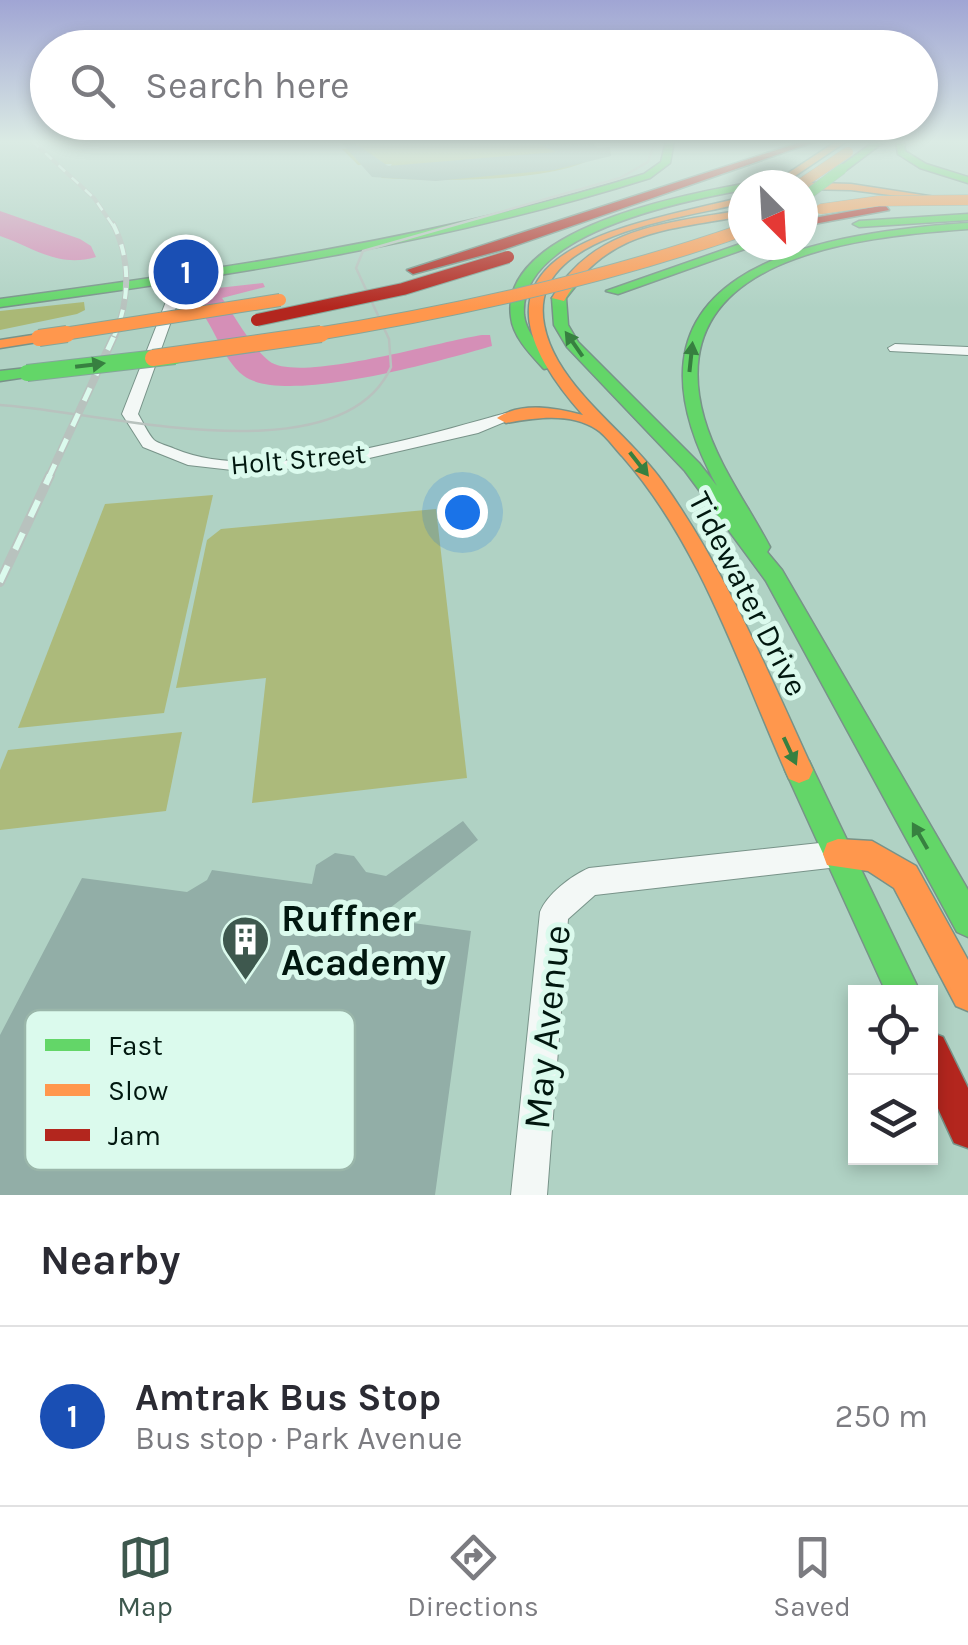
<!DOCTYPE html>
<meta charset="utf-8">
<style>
body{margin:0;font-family:Karla,sans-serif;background:#f2f2f3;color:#2b2b33}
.controls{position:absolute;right:30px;bottom:30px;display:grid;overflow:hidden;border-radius:0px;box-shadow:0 5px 15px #0003}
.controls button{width:90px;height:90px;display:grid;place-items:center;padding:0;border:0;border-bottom:2px solid #e1e1e2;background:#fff;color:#2b2b33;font:50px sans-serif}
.compass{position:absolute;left:728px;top:170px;width:90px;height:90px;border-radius:50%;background:#fff;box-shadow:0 5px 15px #0003;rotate:156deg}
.you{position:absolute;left:462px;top:512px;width:35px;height:35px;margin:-25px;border:8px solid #fff;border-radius:50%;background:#1a73e8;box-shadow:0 0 0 15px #1a73e833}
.badge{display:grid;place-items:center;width:65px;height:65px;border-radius:50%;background:#3e584e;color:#fff;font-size:32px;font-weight:700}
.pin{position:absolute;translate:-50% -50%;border:5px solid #fff;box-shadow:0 2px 10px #0006}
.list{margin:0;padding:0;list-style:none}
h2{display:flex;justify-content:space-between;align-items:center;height:130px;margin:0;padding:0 40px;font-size:42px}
h2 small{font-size:32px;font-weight:400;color:#7c7c81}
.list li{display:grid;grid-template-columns:65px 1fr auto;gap:30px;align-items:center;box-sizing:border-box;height:180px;padding:0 40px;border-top:2px solid #e1e1e2}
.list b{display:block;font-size:38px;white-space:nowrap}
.list p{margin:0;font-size:32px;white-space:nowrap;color:#7c7c81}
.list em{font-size:32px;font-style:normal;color:#7c7c81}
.icon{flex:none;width:55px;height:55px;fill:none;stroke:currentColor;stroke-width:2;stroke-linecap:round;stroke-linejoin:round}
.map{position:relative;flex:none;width:968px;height:1195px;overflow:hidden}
.search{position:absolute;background:#fff;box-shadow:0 5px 15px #0003;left:30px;right:30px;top:30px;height:110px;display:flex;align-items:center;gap:25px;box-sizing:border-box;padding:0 35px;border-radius:55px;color:#7c7c81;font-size:38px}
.sheet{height:310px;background:#fff}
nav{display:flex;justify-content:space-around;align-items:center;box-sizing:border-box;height:140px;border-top:2px solid #e1e1e2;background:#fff;font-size:28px;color:#7c7c81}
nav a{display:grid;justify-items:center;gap:5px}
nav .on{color:#3e584e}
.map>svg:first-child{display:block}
.green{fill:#acba7b}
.forest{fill:#aab876}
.water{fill:#d58fb7}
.building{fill:#92aea7}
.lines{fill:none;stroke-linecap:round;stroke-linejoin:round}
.street-casing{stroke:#789389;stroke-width:2}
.fast-casing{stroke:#789389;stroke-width:3}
.slow-casing{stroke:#789389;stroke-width:3}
.jam-casing{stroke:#789389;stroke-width:3}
.street{fill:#f3f8f6;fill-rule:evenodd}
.fast{fill:#63d668;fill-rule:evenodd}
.slow{fill:#ff974d;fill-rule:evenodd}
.jam{fill:#b3261e;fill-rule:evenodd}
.tram{stroke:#b8c2be;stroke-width:2.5}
.rail-far3-casing{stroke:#b8c2be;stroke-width:4}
.rail-far2-casing{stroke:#b8c2be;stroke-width:6}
.rail-far1-casing{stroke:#b8c2be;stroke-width:8}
.rail-casing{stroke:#b8c2be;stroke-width:10}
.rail-far3{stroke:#dbfaed;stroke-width:2.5;stroke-dasharray:9;stroke-linecap:butt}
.rail-far2{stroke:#dbfaed;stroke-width:4;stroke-dasharray:11;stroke-linecap:butt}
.rail-far1{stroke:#dbfaed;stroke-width:5;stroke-dasharray:14;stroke-linecap:butt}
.rail{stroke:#dbfaed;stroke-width:6;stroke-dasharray:18;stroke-linecap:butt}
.fast-bridge-far1-casing{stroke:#85a69a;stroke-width:11;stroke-linecap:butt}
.fast-bridge-casing{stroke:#85a69a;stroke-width:18;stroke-linecap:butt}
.slow-bridge-far2-casing{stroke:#85a69a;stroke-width:11;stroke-linecap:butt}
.slow-bridge-far1-casing{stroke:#85a69a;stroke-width:14;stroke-linecap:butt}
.slow-bridge-casing{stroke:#85a69a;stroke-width:18;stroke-linecap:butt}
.jam-bridge-casing{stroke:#85a69a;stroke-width:14;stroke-linecap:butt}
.fast-bridge-far1{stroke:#63d668;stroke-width:10}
.fast-bridge{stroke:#63d668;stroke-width:16}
.slow-bridge-far2{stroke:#ff974d;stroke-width:10}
.slow-bridge-far1{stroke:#ff974d;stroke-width:12}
.slow-bridge{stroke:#ff974d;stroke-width:16}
.jam-bridge{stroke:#b3261e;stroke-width:12}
.oneway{fill:#378040}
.labels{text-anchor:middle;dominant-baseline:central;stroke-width:10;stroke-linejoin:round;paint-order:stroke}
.far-street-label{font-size:28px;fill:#01170f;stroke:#dbfaed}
.street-label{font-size:32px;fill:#01170f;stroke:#dbfaed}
.near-poi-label{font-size:38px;font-weight:bold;fill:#01170f;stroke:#dbfaed;text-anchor:start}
.near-street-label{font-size:38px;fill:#01170f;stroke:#dbfaed}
.key{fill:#dbfaed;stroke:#9ab6aa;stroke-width:2.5}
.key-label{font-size:28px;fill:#01170f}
</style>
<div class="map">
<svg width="968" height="1195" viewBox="0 0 968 1195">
<rect width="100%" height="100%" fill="#b0d2c4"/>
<g class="green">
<path d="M356,141H591L598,148L592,159C545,183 435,181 381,178L392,164L358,165L342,149L356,148Z"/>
<path d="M213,495L164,713L18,728L105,504Z"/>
<path d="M436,509L467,778L252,803L266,678L176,688L207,540L221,529Z"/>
<path d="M182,732L166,811L0,830V770L8,750Z"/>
</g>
<path class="forest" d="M84,302L85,310L77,314L0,330V311Z"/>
<g class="water">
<path d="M0,211L80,239L91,246L96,257C58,268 35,248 0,236Z"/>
<path d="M263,283L265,287L222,298C236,318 250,345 269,361C298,384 440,341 482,335H490L492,346C443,360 285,406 244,376C220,358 214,321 192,301L200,290Z"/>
</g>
<g class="building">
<path d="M340,141H352L388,166L556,152L533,141H593L597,148L610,147L611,156L554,170L436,181L372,177Z"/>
<path d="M463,821L478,840L377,918L471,931L435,1195H0V1035L82,878L187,892L207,880L212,870L312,884L316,865L335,853L354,856L366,872L386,876Z"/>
</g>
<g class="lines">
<defs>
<g id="street">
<path d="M175,276L181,279L179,299L138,414C143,422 148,434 154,440C159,444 169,446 175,449C262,485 419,437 506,413L514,418L478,433L365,459L302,468L241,471L188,465L143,447L122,414L167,299L169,279Z"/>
<path d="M895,344L968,347V355L890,351L888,348Z"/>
<path d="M838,841L847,845L851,854L847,863L838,867L595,895L568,919L547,1195H511L540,912C547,894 571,876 589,868Z"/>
</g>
<g id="fast">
<path d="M666,141H674L670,163L650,178C438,245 220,277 0,307V299C218,270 433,239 644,174L661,162Z"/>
<path d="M875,141H885L845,171H839V167Z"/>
<path d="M896,141H904L905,151L926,164L968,177V183L920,168L898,154Z"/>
<path d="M743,184L747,185H743V190C683,201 518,233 524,315C526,335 545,351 557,366L544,369C531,355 513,337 511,317C499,230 682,195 743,184Z"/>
<path d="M968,214V220L859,227L853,224L859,221Z"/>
<path d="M968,223V229C858,237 659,256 704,418C717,464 748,505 770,547L767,552L782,570L968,890V937L957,932L766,581L685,471L567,347L554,325L552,298L575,270H585L586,273L566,298L568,325L578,342L699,463L717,486C601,273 805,234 968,223Z"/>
<path d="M743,243L756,245L618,294L606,291Z"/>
<path d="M27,368L35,373L33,376L0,381V371Z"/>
<path d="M799,757L809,761L920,992H886L785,770L789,761Z"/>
</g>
<g id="slow">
<path d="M837,141H847L786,182L851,184L942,198L937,201L851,190L803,189V185H770Z"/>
<path d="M743,197V203C688,217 572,230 547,288C537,312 546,340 558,361C585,407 631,438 662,481C725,569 768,672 813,770L809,779L799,783L789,779C741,672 702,547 623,457C615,449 606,435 596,429C570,412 534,418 506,423L497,418C522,401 556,408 583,415C437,251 619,228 743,197Z"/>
<path d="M743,210V216C668,230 606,230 564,301L552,298C593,226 669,223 743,210Z"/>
<path d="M39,334L44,335V341L0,348V340Z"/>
<path d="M838,839L872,841L916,866L968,960V1011L956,1006L894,888L868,871L827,865L823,854L827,843Z"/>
</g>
<g id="jam">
<path d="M804,141H817L502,250L413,274L407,270Z"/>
<path d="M885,205L889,210L803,226V220Z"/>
<path d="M930,1032L943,1037L968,1088V1148L954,1143L930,1091Z"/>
</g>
</defs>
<use href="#street" class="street-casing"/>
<use href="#fast" class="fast-casing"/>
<use href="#slow" class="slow-casing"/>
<use href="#jam" class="jam-casing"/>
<use href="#street" class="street"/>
<use href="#fast" class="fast"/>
<use href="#slow" class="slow"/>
<use href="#jam" class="jam"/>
<path class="tram" d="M0,405C94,410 341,480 391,367L389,339L356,268L363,251L620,178L648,162L655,141"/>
<defs>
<path id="rail-far3" d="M32,141L94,198L114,227"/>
<path id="rail-far2" d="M113,224C131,259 130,301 114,336"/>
<path id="rail-far1" d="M49,477L115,334"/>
<path id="rail" d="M0,582L50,475"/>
</defs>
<use href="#rail-far3" class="rail-far3-casing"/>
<use href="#rail-far2" class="rail-far2-casing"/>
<use href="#rail-far1" class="rail-far1-casing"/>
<use href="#rail" class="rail-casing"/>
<use href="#rail-far3" class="rail-far3"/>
<use href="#rail-far2" class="rail-far2"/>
<use href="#rail-far1" class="rail-far1"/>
<use href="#rail" class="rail"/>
<defs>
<path id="fast-bridge-far1" d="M803,198L842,169"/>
<path id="fast-bridge" d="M27,373L175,356"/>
<g id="slow-bridge-far2">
<path d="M799,185L848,152"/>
<path d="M821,209L878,201L968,200"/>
</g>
<g id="slow-bridge-far1">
<path d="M51,336L280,300"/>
<path d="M305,336C455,312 600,280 743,230"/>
</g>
<g id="slow-bridge">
<path d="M39,338L67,334"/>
<path d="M153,358L321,334"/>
</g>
<path id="jam-bridge" d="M257,320L403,289L508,257"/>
</defs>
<use href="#fast-bridge-far1" class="fast-bridge-far1-casing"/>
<use href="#fast-bridge" class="fast-bridge-casing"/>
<use href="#slow-bridge-far2" class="slow-bridge-far2-casing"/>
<use href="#slow-bridge-far1" class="slow-bridge-far1-casing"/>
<use href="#slow-bridge" class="slow-bridge-casing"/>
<use href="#jam-bridge" class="jam-bridge-casing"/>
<use href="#fast-bridge-far1" class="fast-bridge-far1"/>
<use href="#fast-bridge" class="fast-bridge"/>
<use href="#slow-bridge-far2" class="slow-bridge-far2"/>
<use href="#slow-bridge-far1" class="slow-bridge-far1"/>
<use href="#slow-bridge" class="slow-bridge"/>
<use href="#jam-bridge" class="jam-bridge"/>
</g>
<defs><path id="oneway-solid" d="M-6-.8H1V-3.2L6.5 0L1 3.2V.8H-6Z" transform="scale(2.5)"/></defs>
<g class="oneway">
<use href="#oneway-solid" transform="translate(574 344) rotate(-125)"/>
<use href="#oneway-solid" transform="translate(691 357) rotate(-84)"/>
<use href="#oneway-solid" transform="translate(90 365) rotate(-7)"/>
<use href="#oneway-solid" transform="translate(639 464) rotate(52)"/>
<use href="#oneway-solid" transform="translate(790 751) rotate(65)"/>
<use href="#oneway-solid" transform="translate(920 836) rotate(-120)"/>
</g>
<linearGradient id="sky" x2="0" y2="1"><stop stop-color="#a0a5d4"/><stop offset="0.46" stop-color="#dbebe4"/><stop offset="1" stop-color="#dbebe4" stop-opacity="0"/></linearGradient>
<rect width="968" height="308" fill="url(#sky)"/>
<defs>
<symbol id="building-pin" viewBox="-11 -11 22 30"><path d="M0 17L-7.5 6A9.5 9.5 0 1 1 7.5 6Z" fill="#3e584e" stroke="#dbfaed"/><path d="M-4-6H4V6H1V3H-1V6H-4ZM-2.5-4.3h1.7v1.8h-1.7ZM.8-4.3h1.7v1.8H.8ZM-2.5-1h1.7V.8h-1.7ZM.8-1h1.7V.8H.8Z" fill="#fff"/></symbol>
</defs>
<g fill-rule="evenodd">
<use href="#building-pin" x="218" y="912" width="55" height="75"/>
</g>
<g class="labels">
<g class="far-street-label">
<text transform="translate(298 459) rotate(-5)">Holt Street</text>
</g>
<g class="street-label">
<text transform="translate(748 594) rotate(63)">Tidewater Drive</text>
</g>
<g class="near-poi-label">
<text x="281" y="918">Ruffner<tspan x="281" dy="44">Academy</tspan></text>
</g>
<g class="near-street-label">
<text transform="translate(547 1027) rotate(-84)">May Avenue</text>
</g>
</g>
<rect x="25" y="1010" width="330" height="160" rx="15" class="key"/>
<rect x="45" y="1039" width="45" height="12" fill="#63d668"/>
<rect x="45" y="1084" width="45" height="12" fill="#ff974d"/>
<rect x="45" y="1129" width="45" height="12" fill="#b3261e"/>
<g class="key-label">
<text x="108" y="1055">Fast</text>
<text x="108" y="1100">Slow</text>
<text x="108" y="1145">Jam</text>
</g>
</svg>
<div class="controls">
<button><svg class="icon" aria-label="locate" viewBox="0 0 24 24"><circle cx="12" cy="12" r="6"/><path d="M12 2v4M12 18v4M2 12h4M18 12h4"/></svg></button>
<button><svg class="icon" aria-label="layers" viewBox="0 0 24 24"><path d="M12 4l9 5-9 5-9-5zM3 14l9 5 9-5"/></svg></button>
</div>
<svg class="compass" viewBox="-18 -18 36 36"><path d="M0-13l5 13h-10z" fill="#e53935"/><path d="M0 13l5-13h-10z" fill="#7c7c81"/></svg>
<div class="you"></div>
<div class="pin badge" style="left:186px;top:272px;background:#1a4fb4">1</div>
<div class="search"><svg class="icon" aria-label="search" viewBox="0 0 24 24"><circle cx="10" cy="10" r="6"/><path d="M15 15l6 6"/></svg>Search here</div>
</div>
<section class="sheet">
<h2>Nearby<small></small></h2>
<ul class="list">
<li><span class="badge" style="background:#1a4fb4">1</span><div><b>Amtrak Bus Stop</b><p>Bus stop · Park Avenue</p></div><em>250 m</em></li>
</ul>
</section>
<nav>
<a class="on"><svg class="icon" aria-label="map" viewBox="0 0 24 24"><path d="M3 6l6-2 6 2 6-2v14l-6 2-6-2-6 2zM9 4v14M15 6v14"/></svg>Map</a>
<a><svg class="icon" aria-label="directions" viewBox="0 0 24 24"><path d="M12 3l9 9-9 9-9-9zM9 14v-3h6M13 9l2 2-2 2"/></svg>Directions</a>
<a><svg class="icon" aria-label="saved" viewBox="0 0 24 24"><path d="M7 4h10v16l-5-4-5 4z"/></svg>Saved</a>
</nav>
